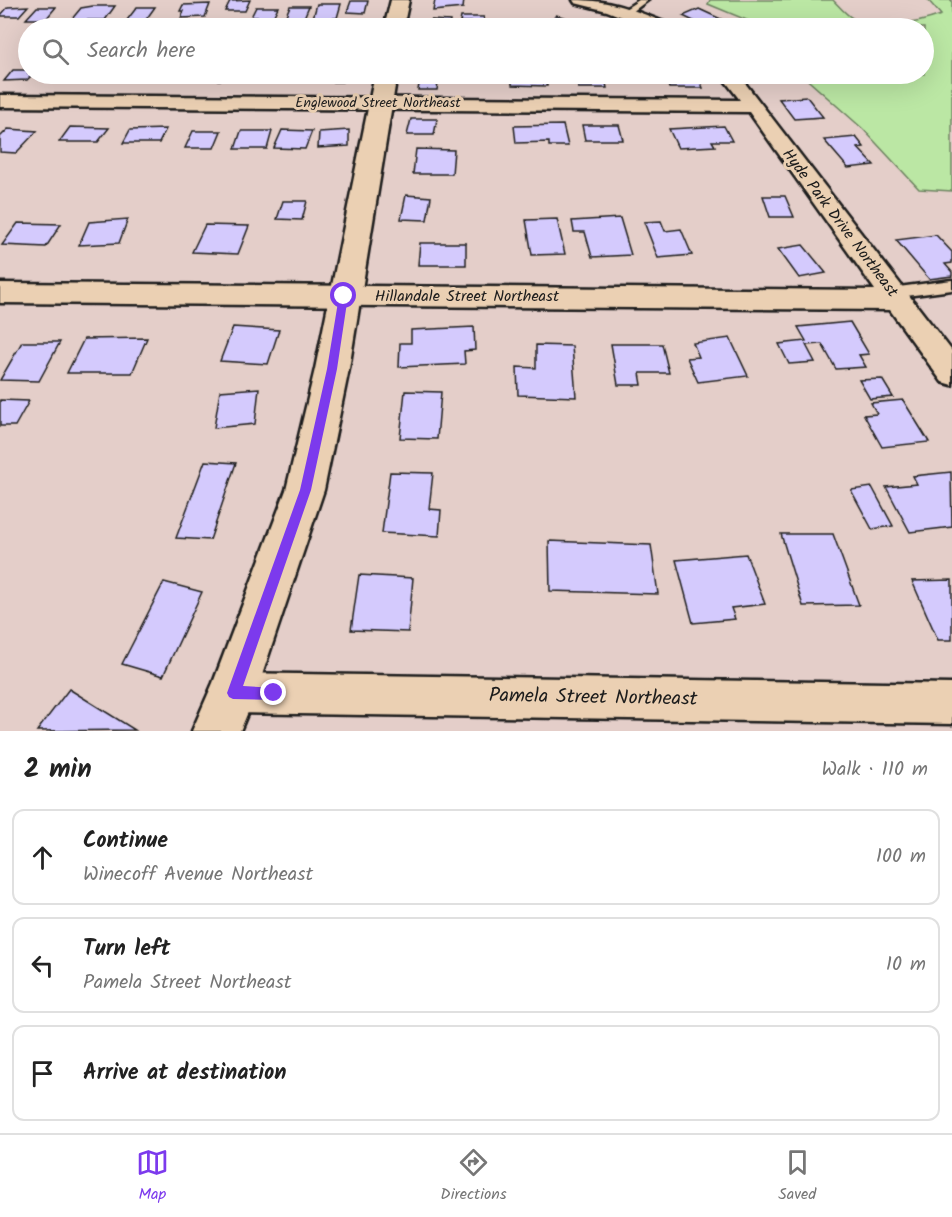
<!DOCTYPE html>
<meta charset="utf-8">
<style>
body{margin:0;font-family:Kalam,sans-serif;background:#f2f2f2;color:#222}
.stop{position:absolute;width:18px;height:18px;margin:-14px;border:4px solid #7c3aed;border-radius:50%;background:#fff}
.stop.end{background:#7c3aed;border-color:#fff;box-shadow:0 2px 6px #0008}
.list{margin:0;padding:0;list-style:none}
h2{display:flex;justify-content:space-between;align-items:center;height:78px;margin:0;padding:0 24px;font-size:26px}
h2 small{font-size:20px;font-weight:400;color:#767676}
.list li{display:grid;grid-template-columns:39px 1fr auto;gap:18px;align-items:center;box-sizing:border-box;height:96px;margin:0 12px 12px;padding:0 12px;border:2px solid #e0e0e0;border-radius:12px}
.list b{display:block;font-size:22px;white-space:nowrap}
.list p{margin:0;font-size:20px;white-space:nowrap;color:#767676}
.list em{font-size:20px;font-style:normal;color:#767676}
.icon{flex:none;width:33px;height:33px;fill:none;stroke:currentColor;stroke-width:2;stroke-linecap:round;stroke-linejoin:round}
.map{position:relative;flex:none;width:952px;height:731px;overflow:hidden}
.search{position:absolute;background:#fff;box-shadow:0 6px 24px #0002;left:18px;right:18px;top:18px;height:66px;display:flex;align-items:center;gap:15px;box-sizing:border-box;padding:0 21px;border-radius:33px;color:#767676;font-size:22px}
.sheet{height:402px;background:#fff}
nav{display:flex;justify-content:space-around;align-items:center;box-sizing:border-box;height:84px;border-top:2px solid #e0e0e0;background:#fff;font-size:16px;color:#767676}
nav a{display:grid;justify-items:center;gap:3px}
nav .on{color:#7c3aed}
.map>svg:first-child{display:block}
.green{fill:#bbe7a4;stroke:#6c8260;stroke-width:1.5}
.building{fill:#d4cafd;stroke:#1c1c1c;stroke-width:1.5}
.lines{fill:none;stroke-linecap:round;stroke-linejoin:round}
.lane-casing{stroke:#1c1c1c;stroke-width:5}
.street-casing{stroke:#1c1c1c;stroke-width:5}
.secondary-casing{stroke:#1c1c1c;stroke-width:5}
.lane{fill:#ebd0b3;fill-rule:evenodd}
.street{fill:#ebd0b3;fill-rule:evenodd}
.secondary{fill:#ebd0b3;fill-rule:evenodd}
.route{fill:#7c3aed}
.labels{text-anchor:middle;dominant-baseline:central;stroke-width:6;stroke-linejoin:round;paint-order:stroke}
.far-street-label{font-size:14px;fill:#1c1c1c;stroke:#ebd0b3}
.street-label{font-size:16px;fill:#1c1c1c;stroke:#ebd0b3}
.near-street-label{font-size:20px;fill:#1c1c1c;stroke:#ebd0b3}
</style>
<div class="map">
<svg width="952" height="731" viewBox="0 0 952 731">
<rect width="100%" height="100%" fill="#e4cec9"/>
<filter id="ink" filterUnits="userSpaceOnUse"><feTurbulence type="fractalNoise" baseFrequency=".0167" numOctaves="2"/><feDisplacementMap in="SourceGraphic" scale="12" xChannelSelector="R" yChannelSelector="G"/><feConvolveMatrix kernelMatrix="1 2 1 2 8 2 1 2 1" color-interpolation-filters="sRGB"/></filter>
<g filter="url(#ink)">
<path class="green" d="M710,0H833C839,6 846,15 854,19C878,31 916,24 941,15L928,0H952V191L919,189L863,129L801,74H924V28H756L754,23L708,4Z"/>
<g class="building">
<path d="M250,0L245,11H225L230,1Z"/>
<path d="M435,0H464L463,8L433,11Z"/>
<path d="M351,1H368L365,13L347,12Z"/>
<path d="M210,4L205,17L181,18L184,11H180L183,5Z"/>
<path d="M317,4H341L337,18H313Z"/>
<path d="M28,6L19,16H0L8,7Z"/>
<path d="M93,6H115L105,20H71L81,8Z"/>
<path d="M290,6H309L303,20H284Z"/>
<path d="M37,7H56L46,19H26Z"/>
<path d="M137,7H155L145,21L124,24Z"/>
<path d="M256,7H278L273,17H251Z"/>
<path d="M699,9L738,27L708,28L683,16Z"/>
<path d="M556,15L590,24L586,28H567L548,24Z"/>
<path d="M461,17H484L483,22H460Z"/>
<path d="M431,20L450,21L449,28H429Z"/>
<path d="M13,70H28V74H33L27,80L4,81Z"/>
<path d="M66,74H91L80,84L57,82Z"/>
<path d="M125,74H158L154,80H121Z"/>
<path d="M198,74H229L226,80H194Z"/>
<path d="M258,74H280L278,80H255Z"/>
<path d="M315,74H346L343,82H312Z"/>
<path d="M421,74H439L437,90H418Z"/>
<path d="M512,74H546L547,86L512,85Z"/>
<path d="M576,74H604L607,88H578Z"/>
<path d="M664,74L698,75L703,88H669Z"/>
<path d="M807,97L823,117L794,119L779,99Z"/>
<path d="M411,119H437L434,135H407Z"/>
<path d="M563,125L568,146H549V142L516,143L514,126Z"/>
<path d="M582,125H619L623,140H585Z"/>
<path d="M724,126L732,141H712L715,146L678,148L669,129Z"/>
<path d="M70,127L109,128L98,142H59Z"/>
<path d="M8,129L37,131L16,153L0,152V137Z"/>
<path d="M166,129L159,143H123L130,130Z"/>
<path d="M282,130L312,131L305,149L274,148Z"/>
<path d="M349,130V146L318,148L319,132Z"/>
<path d="M193,131H221L214,148H185Z"/>
<path d="M241,131H272L267,149H235Z"/>
<path d="M856,137L864,147L858,148L874,165L848,168L824,140Z"/>
<path d="M416,149L454,150L452,174H413Z"/>
<path d="M406,195L431,197L427,220L401,219Z"/>
<path d="M763,196H785L794,217H770Z"/>
<path d="M283,201H307L302,220L277,219Z"/>
<path d="M620,218L631,255L592,257L585,232H574L572,221Z"/>
<path d="M128,219L119,243L79,245L89,222Z"/>
<path d="M557,219L565,254L532,255L526,220Z"/>
<path d="M661,221L665,231L681,229L692,255L658,258L644,222Z"/>
<path d="M18,223L61,224L46,247L2,245Z"/>
<path d="M205,225L249,226L238,254L192,252Z"/>
<path d="M936,235L952,252V263L945,264L952,272V276L929,279L896,240Z"/>
<path d="M420,243H466V265H418Z"/>
<path d="M803,245L826,273L799,278L778,249Z"/>
<path d="M850,322L869,354L859,355L866,367L836,369L822,344L806,345L815,362L789,364L779,344L806,341L798,327Z"/>
<path d="M233,327L279,330L268,364L220,361Z"/>
<path d="M474,327L475,350L464,351L465,364L399,367L400,343H411V330Z"/>
<path d="M147,338L132,373H67L84,339Z"/>
<path d="M730,338L748,376L698,382L687,358L699,357L693,343Z"/>
<path d="M22,342H60L39,381L0,380Z"/>
<path d="M611,344H662L669,373H640L642,385H618Z"/>
<path d="M536,345L572,346L576,397L518,395L517,367L536,368Z"/>
<path d="M882,379L893,397L870,399L859,380Z"/>
<path d="M259,388L255,424L214,428L220,391Z"/>
<path d="M405,391L441,392L437,439L400,438Z"/>
<path d="M0,400L29,401L15,426H0Z"/>
<path d="M903,400L929,442L882,447L864,415L877,414L871,403Z"/>
<path d="M205,461L236,463L210,540L176,538Z"/>
<path d="M390,472L433,473L429,509L441,510L439,536L382,533Z"/>
<path d="M951,472L952,527L910,532L886,487L917,484L913,476Z"/>
<path d="M872,487L893,526L872,529L851,490Z"/>
<path d="M781,534H833L859,605L803,606Z"/>
<path d="M549,541L651,545L658,594L550,591Z"/>
<path d="M746,554L765,604L731,608L735,619L693,623L676,560Z"/>
<path d="M359,575L413,578L408,632L351,630Z"/>
<path d="M952,580V640H938L912,581Z"/>
<path d="M164,582L202,592L163,676L122,664Z"/>
<path d="M69,689L135,730L37,731Z"/>
</g>
<g class="lines">
<defs>
<g id="lane">
<path d="M639,0H648L628,15H622V11Z"/>
<path d="M952,280V290L891,298L884,293L891,288Z"/>
</g>
<g id="street">
<path d="M573,0C613,0 633,10 669,24L671,28H650L607,11L575,3Z"/>
<path d="M720,74H738L952,351V385L942,382L890,310L0,303V283L875,290L749,112L0,107V95L740,100Z"/>
<path d="M233,673L952,684V724L233,713L219,707L213,693L219,679Z"/>
</g>
<g id="secondary">
<path d="M391,0H409L403,28H384Z"/>
<path d="M375,74H397L349,369L324,490L256,693L240,731H192L213,683L286,490L315,369Z"/>
</g>
</defs>
<use href="#lane" class="lane-casing"/>
<use href="#street" class="street-casing"/>
<use href="#secondary" class="secondary-casing"/>
<use href="#lane" class="lane"/>
<use href="#street" class="street"/>
<use href="#secondary" class="secondary"/>
</g>
</g>
<path class="route" d="M344,292L348,296L337,369L311,490L243,686L278,688L280,693L278,698L274,700L233,699L229,697L227,693L300,490L327,369L339,296Z"/>
<g class="labels">
<g class="far-street-label">
<text x="378" y="103">Englewood Street Northeast</text>
</g>
<g class="street-label">
<text transform="translate(840 223) rotate(53)">Hyde Park Drive Northeast</text>
<text x="467" y="296">Hillandale Street Northeast</text>
</g>
<g class="near-street-label">
<text transform="translate(593 698) rotate(1)">Pamela Street Northeast</text>
</g>
</g>
</svg>
<div class="stop" style="left:344px;top:296px"></div>
<div class="stop end" style="left:274px;top:693px"></div>
<div class="search"><svg class="icon" aria-label="search" viewBox="0 0 24 24"><circle cx="10" cy="10" r="6"/><path d="M15 15l6 6"/></svg>Search here</div>
</div>
<section class="sheet">
<h2>2 min<small>Walk · 110 m</small></h2>
<ul class="list">
<li><svg class="icon" aria-label="ahead" viewBox="0 0 24 24"><path d="M12 20V5M6 11l6-6 6 6"/></svg><div><b>Continue</b><p>Winecoff Avenue Northeast</p></div><em>100 m</em></li>
<li><svg class="icon" aria-label="left" viewBox="0 0 24 24"><path d="M17 20v-9H6M10 6l-5 5 5 5"/></svg><div><b>Turn left</b><p>Pamela Street Northeast</p></div><em>10 m</em></li>
<li><svg class="icon" aria-label="arrive" viewBox="0 0 24 24"><path d="M6 21V4h12l-3 4 3 4H6"/></svg><div><b>Arrive at destination</b></div></li>
</ul>
</section>
<nav>
<a class="on"><svg class="icon" aria-label="map" viewBox="0 0 24 24"><path d="M3 6l6-2 6 2 6-2v14l-6 2-6-2-6 2zM9 4v14M15 6v14"/></svg>Map</a>
<a><svg class="icon" aria-label="directions" viewBox="0 0 24 24"><path d="M12 3l9 9-9 9-9-9zM9 14v-3h6M13 9l2 2-2 2"/></svg>Directions</a>
<a><svg class="icon" aria-label="saved" viewBox="0 0 24 24"><path d="M7 4h10v16l-5-4-5 4z"/></svg>Saved</a>
</nav>
